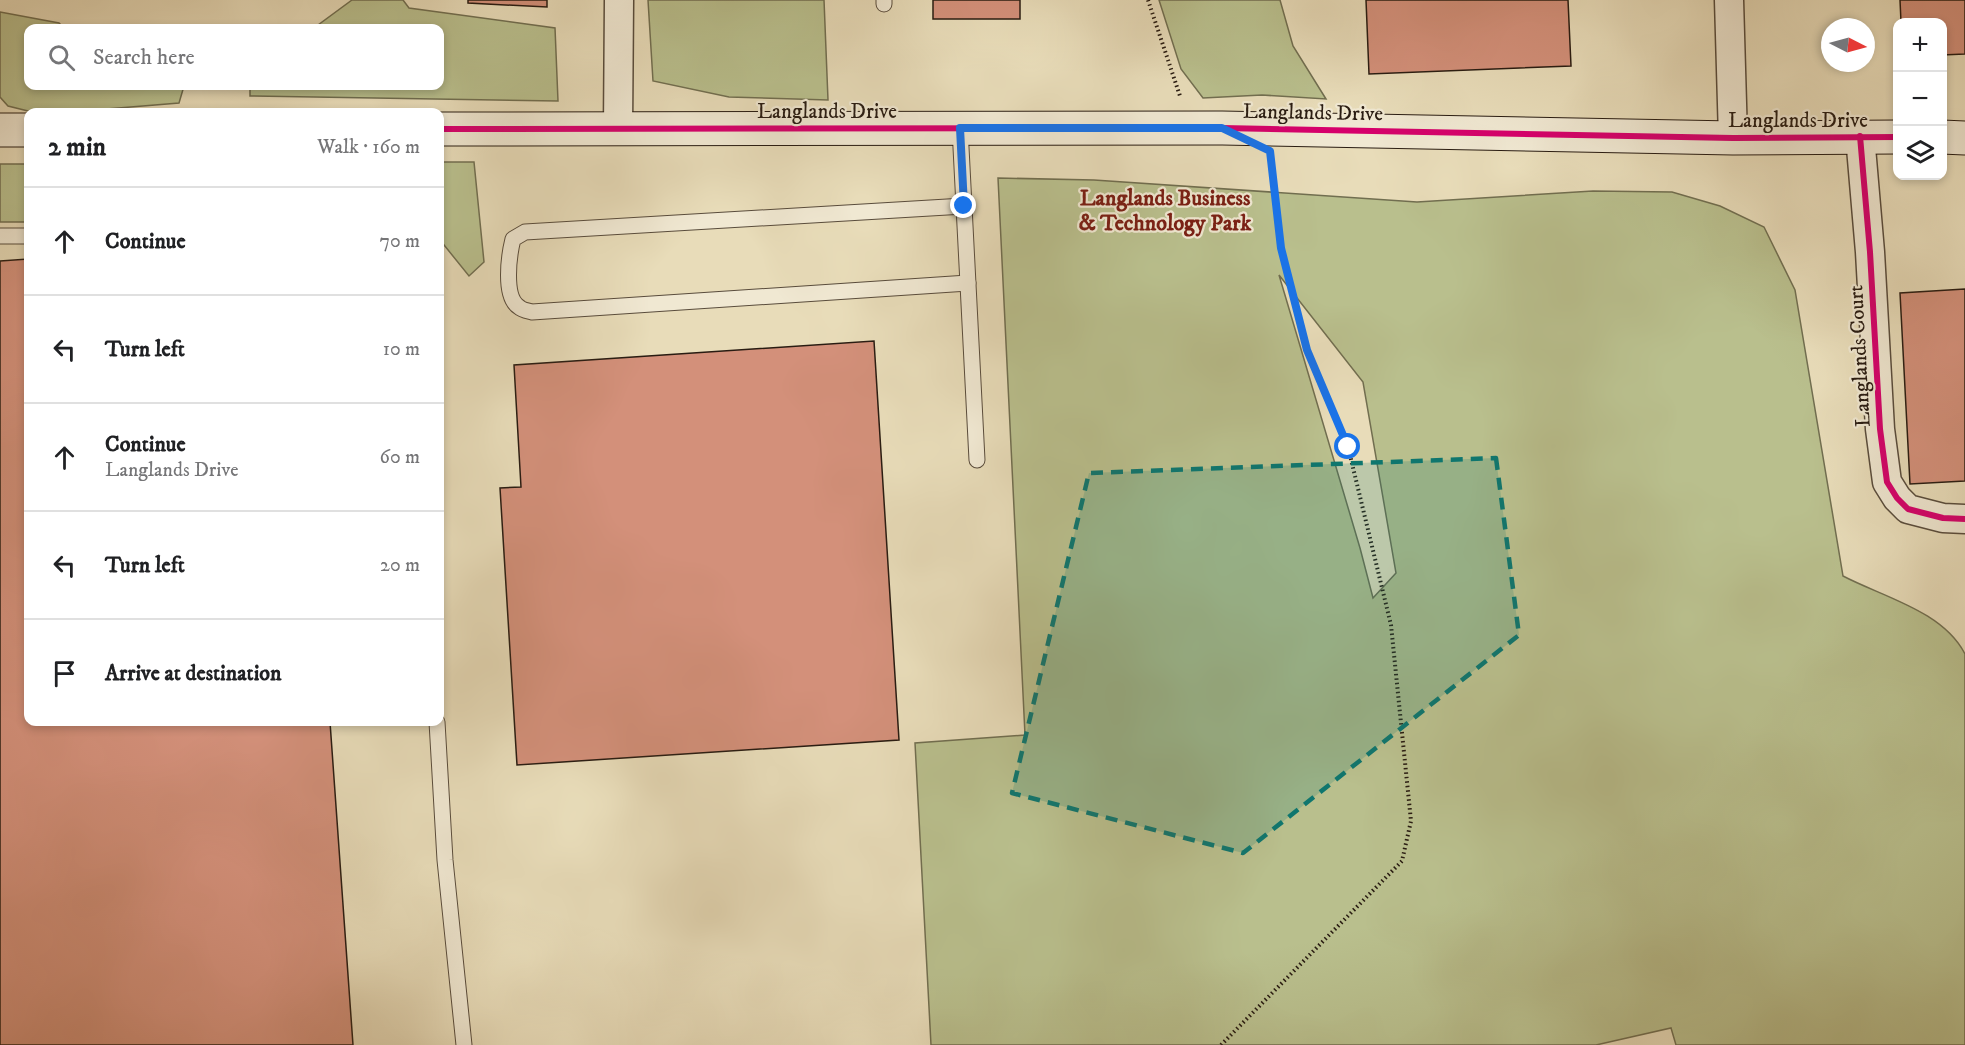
<!DOCTYPE html>
<meta charset="utf-8">
<style>
body{margin:0;font-family:"IM FELL DW Pica",serif;background:#f2f2f2;color:#202124}
.controls{position:absolute;right:18px;top:18px;display:grid;overflow:hidden;border-radius:12px;box-shadow:0 3px 9px #0003}
.controls button{width:54px;height:54px;display:grid;place-items:center;padding:0;border:0;border-bottom:2px solid #e0e0e0;background:#fff;color:#202124;font:30px sans-serif}
.compass{position:absolute;left:1821px;top:18px;width:54px;height:54px;border-radius:50%;background:#fff;box-shadow:0 3px 9px #0003;rotate:96deg}
.stop{position:absolute;width:18px;height:18px;margin:-14px;border:4px solid #1a73e8;border-radius:50%;background:#fff}
.stop.end{background:#1a73e8;border-color:#fff;box-shadow:0 2px 6px #0008}
.list{margin:0;padding:0;list-style:none}
h2{display:flex;justify-content:space-between;align-items:center;height:78px;margin:0;padding:0 24px;font-size:26px}
h2 small{font-size:20px;font-weight:400;color:#757577}
.list li{display:grid;grid-template-columns:39px 1fr auto;gap:18px;align-items:center;box-sizing:border-box;height:108px;padding:0 24px;border-top:2px solid #e0e0e0}
.list b{display:block;font-size:22px;white-space:nowrap}
.list p{margin:0;font-size:20px;white-space:nowrap;color:#757577}
.list em{font-size:20px;font-style:normal;color:#757577}
.icon{flex:none;width:33px;height:33px;fill:none;stroke:currentColor;stroke-width:2;stroke-linecap:round;stroke-linejoin:round}
.map{position:relative;flex:none;width:1965px;height:1045px;overflow:hidden}
.search{position:absolute;background:#fff;box-shadow:0 3px 9px #0003;left:24px;top:24px;width:420px;height:66px;display:flex;align-items:center;gap:15px;box-sizing:border-box;padding:0 21px;border-radius:12px;color:#757577;font-size:22px}
.panel{position:absolute;background:#fff;box-shadow:0 3px 9px #0003;left:24px;top:108px;width:420px;height:618px;border-radius:12px}
.map>svg:first-child{display:block}
.green{fill:#b9bf8d;stroke:#716e50;stroke-width:1.5;fill-rule:evenodd}
.building{fill:#d3907a;stroke:#291c12;stroke-width:1.5}
.lines{fill:none;stroke-linecap:round;stroke-linejoin:round}
.lane-casing{stroke:#594c3c;stroke-width:17}
.street-casing{stroke:#594c3c;stroke-width:31}
.secondary-casing{stroke:#291c12;stroke-width:35}
.path{stroke:#291c12;stroke-width:4;stroke-dasharray:1.5 3;stroke-linecap:butt}
.lane{stroke:#f0e8d2;stroke-width:15}
.street{stroke:#f0e8d2;stroke-width:28}
.secondary{stroke:#f0e8d2;stroke-width:33}
.cycleway-casing{stroke:#f0e8d2;stroke-width:10}
.cycleway{stroke:#d6006c;stroke-width:6}
.route{stroke:#1a73e8;stroke-width:8}
.marked{fill:#0f766e;fill-opacity:0.2;stroke:#0f766e;stroke-width:4.5;stroke-dasharray:12 8;stroke-linejoin:round}
.labels{text-anchor:middle;dominant-baseline:central;stroke-width:4.5;stroke-linejoin:round;paint-order:stroke}
.street-label{font-size:21px;fill:#291c12;stroke:#f0e8d2}
.neighbourhood-label{font-size:22px;font-weight:bold;fill:#7a1f14;stroke:#f0e8d2}
</style>
<div class="map">
<svg width="1965" height="1045" viewBox="0 0 1965 1045">
<rect width="100%" height="100%" fill="#e8dcb9"/>
<filter id="stains"><feTurbulence type="fractalNoise" baseFrequency=".00333" numOctaves="4"/><feColorMatrix values="0 0 0 0 .2 0 0 0 0 .09 0 0 0 0 .02 0 0 0 .5 -.17"/></filter>
<radialGradient id="worn" r=".72"><stop offset=".6" stop-color="#630" stop-opacity="0"/><stop offset="1" stop-color="#630" stop-opacity=".3"/></radialGradient>
<g class="green">
<path d="M352,0H403L409,8L555,28L558,101L250,96V86H440V28H314Z"/>
<path d="M648,0H824L828,100L729,97L653,81Z"/>
<path d="M1159,0H1280L1293,46L1326,99L1262,95L1203,98L1181,69Z"/>
<path d="M0,12L59,23L64,28H28V86H184L179,103L70,112H32L8,106L0,97Z"/>
<path d="M440,162H474L484,262L469,276L440,240Z"/>
<rect x="0" y="164" width="28" height="58"/>
<path d="M998,178L1094,180L1417,202L1593,191L1672,192L1720,206L1764,227L1795,290L1843,576C1883,597 1943,611 1965,654V1045H1676L1671,1028L1596,1045H931L915,743L1025,735ZM1279,275L1363,382L1396,573L1373,598L1360,548Z"/>
</g>
<g class="building">
<path d="M468,0H547V7L468,3Z"/>
<rect x="933" y="0" width="87" height="19"/>
<path d="M1366,0H1568L1571,66L1369,74Z"/>
<path d="M1900,0H1965V54L1942,55V22H1901Z"/>
<path d="M28,259V722H330L353,1045H0V261Z"/>
<path d="M1965,289V481L1910,484L1900,293Z"/>
<path d="M874,341L899,740L517,765L500,488L521,487L514,365Z"/>
</g>
<g class="lines">
<defs>
<g id="lane">
<path d="M884,0V4"/>
<path d="M960,128L977,460"/>
<path d="M964,206L525,232L513,239C509,255 503,297 519,307C522,310 528,311 532,312L968,283"/>
<path d="M0,236H28"/>
<path d="M437,722L445,860L464,1045"/>
</g>
<g id="street">
<path d="M1729,0L1733,138"/>
<path d="M618,129L619,0"/>
<path d="M1860,136L1870,252L1880,429L1887,482L1897,498L1908,509L1943,518L1965,519"/>
</g>
<g id="secondary">
<path d="M440,129L1222,128L1733,138L1898,137"/>
<path d="M0,130H28"/>
<path d="M1942,137L1965,138"/>
</g>
</defs>
<use href="#lane" class="lane-casing"/>
<use href="#street" class="street-casing"/>
<use href="#secondary" class="secondary-casing"/>
<g class="path">
<path d="M1148,0L1180,96"/>
<path d="M1221,1045L1402,861L1411,821L1391,625L1348,447L1307,350L1281,248L1271,159"/>
</g>
<use href="#lane" class="lane"/>
<use href="#street" class="street"/>
<use href="#secondary" class="secondary"/>
<defs>
<g id="cycleway">
<path d="M440,129L1222,128L1733,138L1898,137"/>
<path d="M1860,136L1870,252L1880,429L1887,482L1897,498L1908,509L1943,518L1965,519"/>
</g>
</defs>
<use href="#cycleway" class="cycleway-casing"/>
<use href="#cycleway" class="cycleway"/>
</g>
<g class="lines">
<path class="route" d="M964,206L960,128H1222L1270,151L1281,248L1307,350L1348,447"/>
</g>
<path class="marked" d="M1496,458L1519,635L1243,853L1012,793L1089,473Z"/>
<g class="labels">
<g class="street-label">
<text x="827" y="112">Langlands Drive</text>
<text transform="translate(1313 113) rotate(1)">Langlands Drive</text>
<text x="1798" y="121">Langlands Drive</text>
<text transform="translate(1860 356) rotate(-93)">Langlands Court</text>
</g>
<g class="neighbourhood-label">
<text x="1165" y="198">Langlands Business<tspan x="1165" dy="25">&amp; Technology Park</tspan></text>
</g>
</g>
<rect width="100%" height="100%" filter="url(#stains)"/>
<rect width="100%" height="100%" fill="url(#worn)"/>
</svg>
<div class="controls">
<button>+</button>
<button>−</button>
<button><svg class="icon" aria-label="layers" viewBox="0 0 24 24"><path d="M12 4l9 5-9 5-9-5zM3 14l9 5 9-5"/></svg></button>
</div>
<svg class="compass" viewBox="-18 -18 36 36"><path d="M0-13l5 13h-10z" fill="#e53935"/><path d="M0 13l5-13h-10z" fill="#757577"/></svg>
<div class="stop" style="left:1348px;top:447px"></div>
<div class="stop end" style="left:964px;top:206px"></div>
<div class="search"><svg class="icon" aria-label="search" viewBox="0 0 24 24"><circle cx="10" cy="10" r="6"/><path d="M15 15l6 6"/></svg>Search here</div>
<section class="panel">
<h2>2 min<small>Walk · 160 m</small></h2>
<ul class="list">
<li><svg class="icon" aria-label="ahead" viewBox="0 0 24 24"><path d="M12 20V5M6 11l6-6 6 6"/></svg><div><b>Continue</b></div><em>70 m</em></li>
<li><svg class="icon" aria-label="left" viewBox="0 0 24 24"><path d="M17 20v-9H6M10 6l-5 5 5 5"/></svg><div><b>Turn left</b></div><em>10 m</em></li>
<li><svg class="icon" aria-label="ahead" viewBox="0 0 24 24"><path d="M12 20V5M6 11l6-6 6 6"/></svg><div><b>Continue</b><p>Langlands Drive</p></div><em>60 m</em></li>
<li><svg class="icon" aria-label="left" viewBox="0 0 24 24"><path d="M17 20v-9H6M10 6l-5 5 5 5"/></svg><div><b>Turn left</b></div><em>20 m</em></li>
<li><svg class="icon" aria-label="arrive" viewBox="0 0 24 24"><path d="M6 21V4h12l-3 4 3 4H6"/></svg><div><b>Arrive at destination</b></div></li>
</ul>
</section>
</div>
